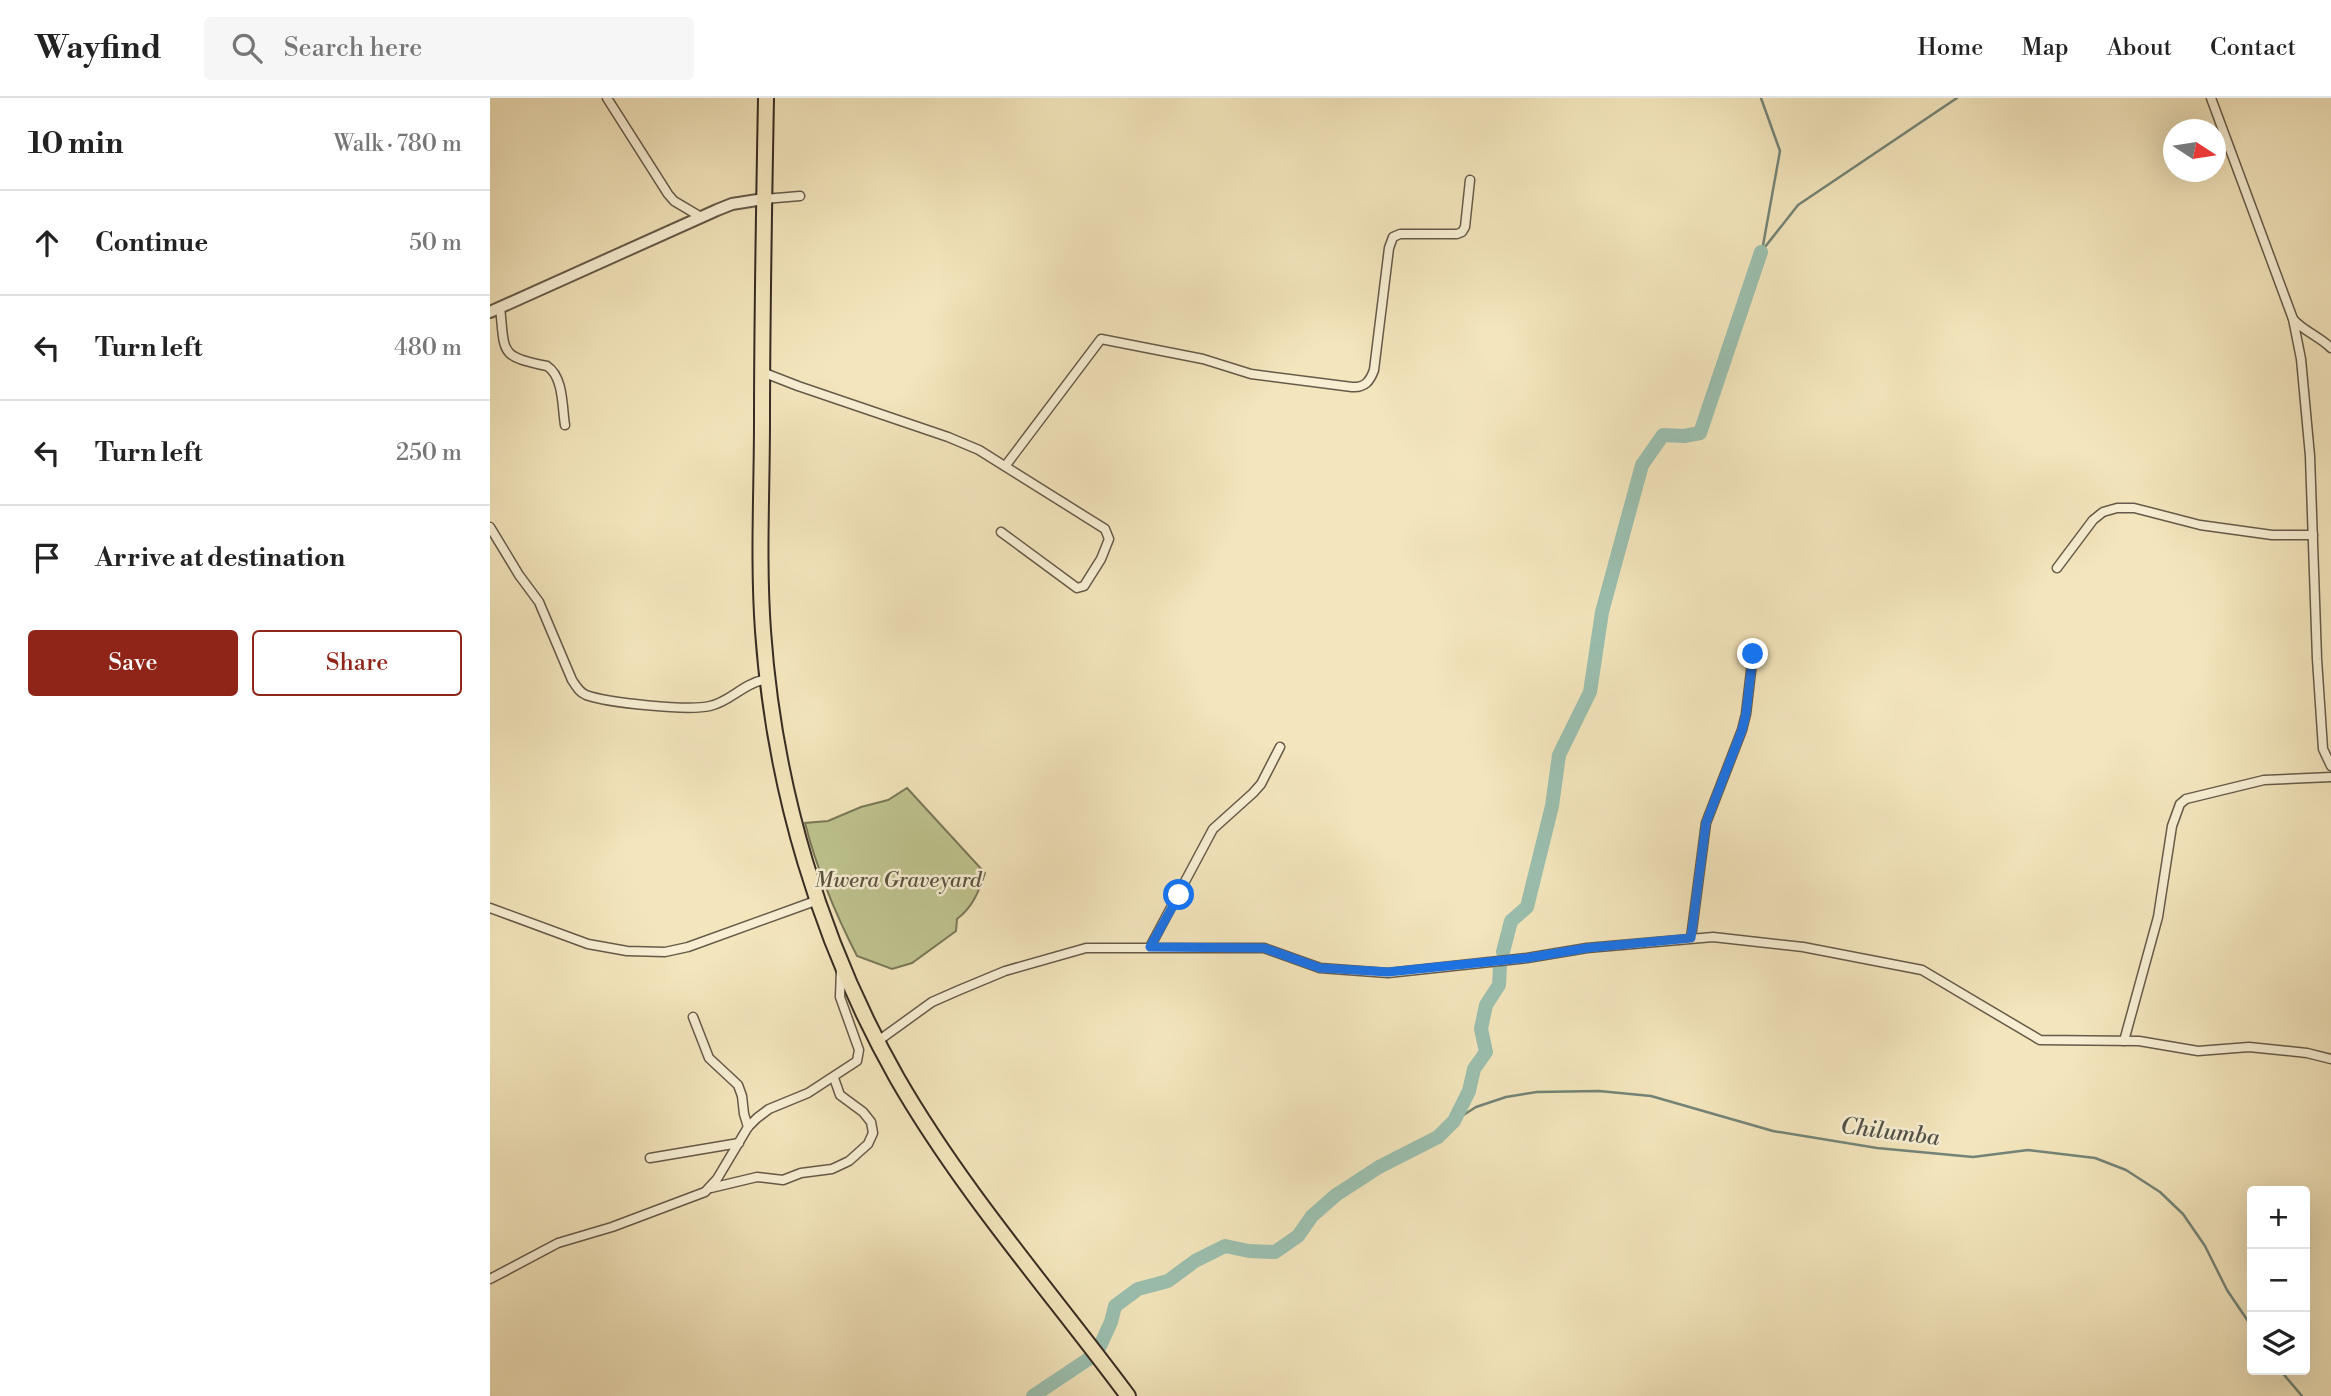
<!DOCTYPE html>
<meta charset="utf-8">
<style>
body{margin:0;font-family:"Libre Bodoni",serif;background:#f6f6f6;color:#222}
.controls{position:absolute;right:21px;bottom:21px;display:grid;overflow:hidden;border-radius:7px;box-shadow:0 7px 28px #0002}
.controls button{width:63px;height:63px;display:grid;place-items:center;padding:0;border:0;border-bottom:2px solid #e0e0e0;background:#fff;color:#222;font:35px sans-serif}
.compass{position:absolute;left:1673px;top:21px;width:63px;height:63px;border-radius:50%;background:#fff;box-shadow:0 7px 28px #0002;rotate:102deg}
.stop{position:absolute;width:21px;height:21px;margin:-16px;border:5px solid #1a73e8;border-radius:50%;background:#fff}
.stop.end{background:#1a73e8;border-color:#fff;box-shadow:0 2px 7px #0008}
.list{margin:0;padding:0;list-style:none}
h2{display:flex;justify-content:space-between;align-items:center;height:91px;margin:0;padding:0 28px;font-size:30px}
h2 small{font-size:23px;font-weight:400;color:#767676}
.list li{display:grid;grid-template-columns:46px 1fr auto;gap:21px;align-items:center;box-sizing:border-box;height:105px;padding:0 28px;border-top:2px solid #e0e0e0}
.list b{display:block;font-size:26px;white-space:nowrap}
.list em{font-size:23px;font-style:normal;color:#767676}
.actions{display:flex;gap:14px;padding:21px 28px}
.actions a{flex:1;padding:16px 0;border:2px solid #8f2418;border-radius:7px;text-align:center;font-size:24px;color:#8f2418}
.actions .main{background:#8f2418;color:#fff}
.icon{flex:none;width:38px;height:38px;fill:none;stroke:currentColor;stroke-width:2;stroke-linecap:round;stroke-linejoin:round}
.map{position:relative;flex:none;width:1841px;height:1298px;overflow:hidden}
header{display:flex;align-items:center;gap:42px;box-sizing:border-box;height:98px;padding:0 35px;background:#fff;border-bottom:2px solid #e0e0e0}
header strong{font-size:33px}
nav{display:flex;gap:38px;margin-inline-start:auto;font-size:24px}
.search{width:490px;height:63px;background:#f6f6f6;display:flex;align-items:center;gap:18px;box-sizing:border-box;padding:0 24px;border-radius:7px;color:#767676;font-size:26px}
main{display:flex}
aside{flex:1;background:#fff}
.map>svg:first-child{display:block}
.green{fill:#bec38e;stroke:#7a7858;stroke-width:2}
.lines{fill:none;stroke-linecap:round;stroke-linejoin:round}
.stream{stroke:#738477;stroke-width:2.5}
.river{stroke:#9bbfaf;stroke-width:14}
.minor-casing{stroke:#665a49;stroke-width:11}
.tertiary-casing{stroke:#665a49;stroke-width:14}
.trunk-casing{stroke:#372c23;stroke-width:18}
.minor{stroke:#f7eed3;stroke-width:8}
.tertiary{stroke:#f7eed3;stroke-width:10}
.trunk{stroke:#f3e5bc;stroke-width:14}
.route{stroke:#1a73e8;stroke-width:9}
.labels{text-anchor:middle;dominant-baseline:central;stroke-width:5;stroke-linejoin:round;paint-order:stroke}
.park-label{font-size:21px;font-style:italic;fill:#59523e;stroke:#f7eed3}
.water-label{font-size:23px;font-style:italic;fill:#505146;stroke:#f7eed3}
</style>
<header>
<strong>Wayfind</strong>
<div class="search"><svg class="icon" aria-label="search" viewBox="0 0 24 24"><circle cx="10" cy="10" r="6"/><path d="M15 15l6 6"/></svg>Search here</div>
<nav><a>Home</a><a>Map</a><a>About</a><a>Contact</a></nav>
</header>
<main>
<aside>
<h2>10 min<small>Walk · 780 m</small></h2>
<ul class="list">
<li><svg class="icon" aria-label="ahead" viewBox="0 0 24 24"><path d="M12 20V5M6 11l6-6 6 6"/></svg><div><b>Continue</b></div><em>50 m</em></li>
<li><svg class="icon" aria-label="left" viewBox="0 0 24 24"><path d="M17 20v-9H6M10 6l-5 5 5 5"/></svg><div><b>Turn left</b></div><em>480 m</em></li>
<li><svg class="icon" aria-label="left" viewBox="0 0 24 24"><path d="M17 20v-9H6M10 6l-5 5 5 5"/></svg><div><b>Turn left</b></div><em>250 m</em></li>
<li><svg class="icon" aria-label="arrive" viewBox="0 0 24 24"><path d="M6 21V4h12l-3 4 3 4H6"/></svg><div><b>Arrive at destination</b></div></li>
</ul>
<div class="actions"><a class="main">Save</a><a>Share</a></div>
</aside>
<div class="map">
<svg width="1841" height="1298" viewBox="0 0 1841 1298">
<rect width="100%" height="100%" fill="#f3e5bc"/>
<filter id="stains"><feTurbulence type="fractalNoise" baseFrequency=".00286" numOctaves="4"/><feColorMatrix values="0 0 0 0 .2 0 0 0 0 .09 0 0 0 0 .02 0 0 0 .5 -.17"/></filter>
<radialGradient id="worn" r=".72"><stop offset=".6" stop-color="#630" stop-opacity="0"/><stop offset="1" stop-color="#630" stop-opacity=".3"/></radialGradient>
<path class="green" d="M417,690L495,775C489,793 483,809 467,821L466,833L422,865L402,871L367,858C345,815 327,772 315,725L338,723L371,709L398,702Z"/>
<g class="lines">
<g class="stream">
<path d="M1271,0L1290,53L1272,153"/>
<path d="M1271,154L1308,107L1467,0"/>
<path d="M964,1023L986,1009L1016,999L1047,994L1109,993L1161,998L1283,1033L1387,1050L1483,1059L1538,1052L1605,1060L1636,1072L1670,1094L1693,1116L1715,1148L1737,1192L1762,1229"/>
<path d="M1790,1272L1812,1298"/>
</g>
<g class="river">
<path d="M1013,854L1021,823L1037,809L1062,708L1069,657L1100,594L1112,514L1152,367L1173,337L1194,338L1210,335L1271,154"/>
<path d="M610,1248L621,1224L625,1208L648,1191L678,1183L705,1163L735,1148L759,1153L785,1154L808,1138L822,1118L846,1097L889,1069L948,1039L964,1023L979,993L984,971L996,954L991,931L996,907L1009,887L1010,868"/>
<path d="M543,1298L600,1260"/>
</g>
<defs>
<g id="minor">
<path d="M117,0L178,96L184,103L211,119"/>
<path d="M1721,0L1803,221L1811,261L1820,358L1827,561L1833,651L1841,668"/>
<path d="M274,101L310,98"/>
<path d="M10,209C15,256 9,258 57,268C74,279 72,310 75,327"/>
<path d="M1803,221C1812,232 1830,239 1841,250"/>
<path d="M272,274L308,288L458,339L489,352L615,431L619,441L611,461L594,488L587,490L511,434"/>
<path d="M516,367L611,241L713,261L761,276L862,289C875,290 880,283 884,272L899,150L903,139L910,136H967L972,134L975,129L980,82"/>
<path d="M0,429L29,477L49,504L82,582C86,588 89,594 96,597C118,605 198,613 220,608C242,603 251,586 277,581"/>
<path d="M1567,470L1603,422L1613,414L1627,410H1644L1710,427L1782,437H1823"/>
<path d="M0,810L98,846L137,853L175,854L198,849L328,802"/>
<path d="M1201,840L1216,725L1252,632L1256,616L1263,556"/>
<path d="M660,849L723,731L763,695L771,686L790,649"/>
<path d="M203,919L219,960L248,987L252,998L254,1016L258,1029"/>
<path d="M388,943L442,904L467,893L515,873L596,850H774L830,870L898,875L1037,860L1097,850L1223,839L1313,849L1432,872L1550,942L1649,943L1708,953L1759,949L1817,955L1841,961"/>
<path d="M1634,943L1668,819L1682,728L1690,706L1696,701L1774,682L1841,679"/>
<path d="M160,1060L249,1045"/>
<path d="M221,1090L267,1079L293,1082L311,1075L342,1071L359,1063L378,1046L383,1035L381,1024L373,1014L350,997L344,980"/>
<path d="M0,1181L68,1145L122,1129L215,1094L227,1081L258,1029L267,1020L279,1011L318,995L367,963L369,952L350,899L351,871"/>
</g>
<path id="tertiary" d="M0,214L227,112L242,106L274,101"/>
<path id="trunk" d="M276,0C274,108 272,215 272,323C272,393 268,463 273,533C284,689 330,844 407,980C472,1093 560,1193 638,1298"/>
</defs>
<use href="#minor" class="minor-casing"/>
<use href="#tertiary" class="tertiary-casing"/>
<use href="#trunk" class="trunk-casing"/>
<use href="#minor" class="minor"/>
<use href="#tertiary" class="tertiary"/>
<use href="#trunk" class="trunk"/>
</g>
<g class="lines">
<path class="route" d="M689,797L660,849L774,850L830,870L898,874L1037,860L1097,850L1201,840L1216,725L1252,632L1256,616L1263,556"/>
</g>
<g class="labels">
<g class="park-label">
<text x="408" y="783">Mwera Graveyard</text>
</g>
<g class="water-label">
<text transform="translate(1400 1034) rotate(7)">Chilumba</text>
</g>
</g>
<rect width="100%" height="100%" filter="url(#stains)"/>
<rect width="100%" height="100%" fill="url(#worn)"/>
</svg>
<div class="controls">
<button>+</button>
<button>−</button>
<button><svg class="icon" aria-label="layers" viewBox="0 0 24 24"><path d="M12 4l9 5-9 5-9-5zM3 14l9 5 9-5"/></svg></button>
</div>
<svg class="compass" viewBox="-18 -18 36 36"><path d="M0-13l5 13h-10z" fill="#e53935"/><path d="M0 13l5-13h-10z" fill="#767676"/></svg>
<div class="stop" style="left:689px;top:797px"></div>
<div class="stop end" style="left:1263px;top:556px"></div>
</div>
</main>
